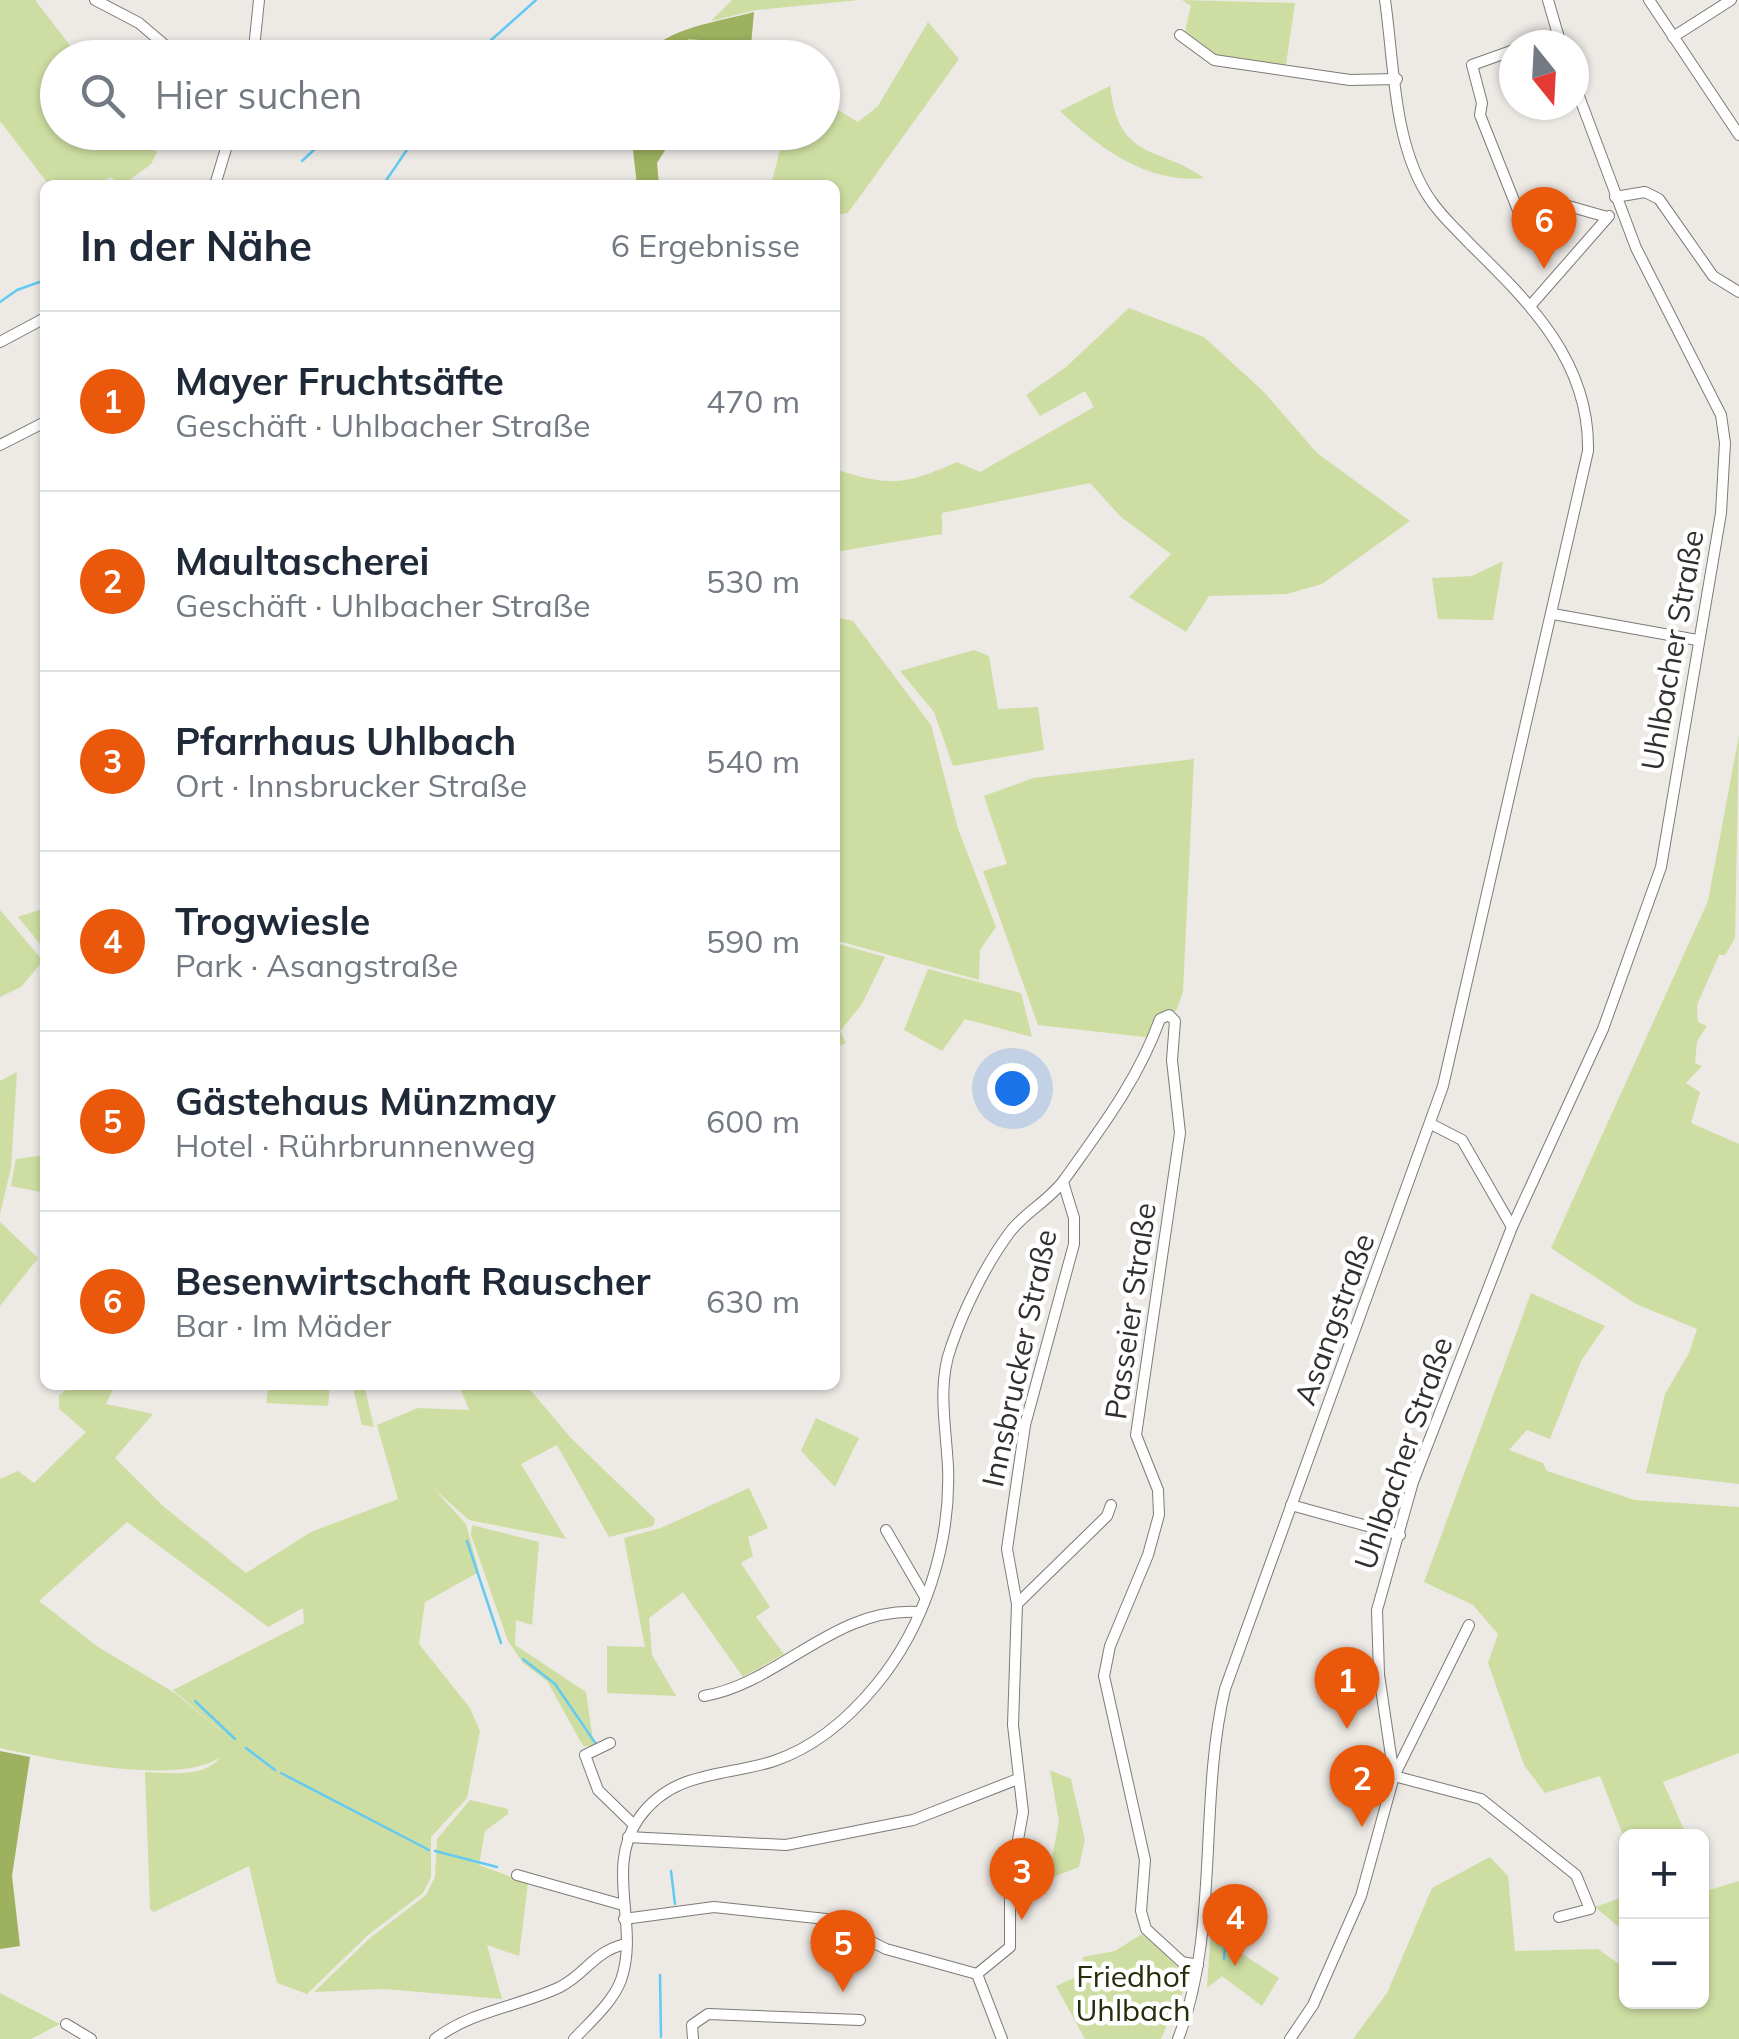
<!DOCTYPE html>
<html lang="de">
<meta charset="utf-8">
<style>
body{margin:0;font-family:Mulish,sans-serif;background:#f2f2f3;color:#1f2937}
.controls{position:absolute;right:30px;bottom:30px;display:grid;overflow:hidden;border-radius:15px;box-shadow:0 2px 8px #0004}
.controls button{width:90px;height:90px;display:grid;place-items:center;padding:0;border:0;border-bottom:2px solid #e0e1e3;background:#fff;color:#1f2937;font:50px sans-serif}
.compass{position:absolute;left:1499px;top:30px;width:90px;height:90px;border-radius:50%;background:#fff;box-shadow:0 2px 8px #0004;rotate:162deg}
.you{position:absolute;left:1012px;top:1088px;width:35px;height:35px;margin:-25px;border:8px solid #fff;border-radius:50%;background:#1a73e8;box-shadow:0 0 0 15px #1a73e833}
.badge{display:grid;place-items:center;width:65px;height:65px;border-radius:50%;background:#ea580c;color:#fff;font-size:32px;font-weight:700}
.pin{position:absolute;translate:-50% -82px;filter:drop-shadow(0 2px 5px #0008)}
.pin::after{content:'';position:absolute;top:52px;width:35px;height:30px;background:inherit;clip-path:polygon(0 0,100% 0,50% 100%)}
.list{margin:0;padding:0;list-style:none}
h2{display:flex;justify-content:space-between;align-items:center;height:130px;margin:0;padding:0 40px;font-size:42px}
h2 small{font-size:32px;font-weight:400;color:#747a83}
.list li{display:grid;grid-template-columns:65px 1fr auto;gap:30px;align-items:center;box-sizing:border-box;height:180px;padding:0 40px;border-top:2px solid #e0e1e3}
.list b{display:block;font-size:38px;white-space:nowrap}
.list p{margin:0;font-size:32px;white-space:nowrap;color:#747a83}
.list em{font-size:32px;font-style:normal;color:#747a83}
.icon{flex:none;width:55px;height:55px;fill:none;stroke:currentColor;stroke-width:2;stroke-linecap:round;stroke-linejoin:round}
.map{position:relative;flex:none;width:1739px;height:2039px;overflow:hidden}
.search{position:absolute;background:#fff;box-shadow:0 2px 8px #0004;left:40px;top:40px;width:800px;height:110px;display:flex;align-items:center;gap:25px;box-sizing:border-box;padding:0 35px;border-radius:55px;color:#747a83;font-size:38px}
.panel{position:absolute;background:#fff;box-shadow:0 2px 8px #0004;left:40px;top:180px;width:800px;height:1210px;border-radius:15px}
.map>svg:first-child{display:block}
.green{fill:#cedea2;fill-rule:evenodd}
.forest{fill:#9db15f}
.lines{fill:none;stroke-linecap:round;stroke-linejoin:round}
.stream{stroke:#64caf2;stroke-width:2.5}
.minor-casing{stroke:#7e7a76;stroke-width:12}
.minor{stroke:#fff;stroke-width:10}
.labels{text-anchor:middle;dominant-baseline:central;stroke-width:9;stroke-linejoin:round;paint-order:stroke}
.street-label{font-size:30px;fill:#32302f;stroke:#fff}
.park-label{font-size:30px;fill:#262e0a;stroke:#fff}
</style>
<div class="map">
<svg width="1739" height="2039" viewBox="0 0 1739 2039">
<rect width="100%" height="100%" fill="#ede9e5"/>
<g class="green">
<path d="M0,0H35L79,57L58,58V132L140,133L157,152L151,164L123,185L110,177L99,185H49L0,121Z"/>
<path d="M732,0H859L756,10L711,21Z"/>
<path d="M1182,0L1295,3L1286,65L1216,58L1184,35L1191,6Z"/>
<path d="M928,22L959,59L848,213L835,215V185H771L782,142L762,133L822,132L823,101L858,122L878,106Z"/>
<path d="M689,39L730,43L728,57L674,58L675,47Z"/>
<path d="M1110,86C1119,163 1159,145 1204,178C1147,184 1099,148 1060,111Z"/>
<path d="M1129,308L1204,337L1264,392L1317,453L1410,521L1322,584L1287,594L1209,596L1186,632L1129,597L1171,554L1121,517L1090,483L942,513V534L835,552V469C888,487 906,485 957,462L980,472L1094,407L1085,391L1040,416L1026,395L1066,367Z"/>
<path d="M1503,561L1493,620L1438,619L1432,578L1472,576Z"/>
<path d="M835,617L853,621L931,725L958,829L996,927L980,950L979,980L835,940Z"/>
<path d="M974,650L989,656L998,709L1038,707L1044,750L953,766L934,712L900,671Z"/>
<path d="M1739,735L1735,938L1725,955H1719L1697,1005L1698,1022L1707,1026L1697,1041L1695,1063L1702,1066L1686,1083L1700,1092L1691,1123L1739,1144V1484L1646,1473L1665,1394L1689,1353L1697,1329L1636,1304L1551,1248L1708,901Z"/>
<path d="M1194,759L1183,992L1177,1009L1153,1038L1038,1025L983,871L1007,864L984,796L1033,778Z"/>
<path d="M45,908V950L18,917Z"/>
<path d="M0,910L43,961L21,987L0,997Z"/>
<path d="M835,943L885,957L862,1004L840,1031L846,1043L835,1048Z"/>
<path d="M928,969L1021,993L1032,1037L965,1019L942,1051L904,1030Z"/>
<path d="M17,1072L11,1168L0,1214V1081Z"/>
<path d="M45,1155V1193L11,1186L16,1159Z"/>
<path d="M0,1222L38,1258L0,1306Z"/>
<path d="M1531,1293L1605,1326L1581,1361L1550,1439L1527,1430L1509,1450L1543,1463L1547,1471L1635,1500L1739,1507V1753L1663,1782L1687,1836H1626V1843L1600,1776L1545,1793L1524,1765L1488,1663L1498,1634L1473,1605L1424,1582Z"/>
<path d="M70,1385H115L106,1404L153,1414L115,1458L163,1506L246,1573L311,1532L398,1499L377,1425L418,1408L469,1410L459,1385H526L571,1438L655,1519L653,1526L609,1537L557,1445L521,1464L566,1539L469,1520L434,1489L466,1524L479,1572L425,1602L419,1644L470,1708L480,1731L467,1798L431,1837V1877L423,1893L368,1935L307,1994L277,1983L249,1866L154,1912L150,1909L145,1772C168,1773 206,1778 220,1757C179,1787 50,1759 0,1748V1479L18,1471L34,1483L86,1432L59,1409V1396ZM127,1522L268,1627L303,1608L304,1623L173,1690L235,1743L175,1693L98,1647L39,1601Z"/>
<path d="M269,1385H330L328,1406L266,1403Z"/>
<path d="M352,1385H364L374,1427L362,1425Z"/>
<path d="M816,1418L859,1438L835,1487L801,1451Z"/>
<path d="M749,1488L768,1528L748,1537L753,1556L741,1563L770,1607L756,1617L784,1654L743,1677L683,1592L649,1618L652,1655L676,1696L607,1693V1646L645,1647L624,1538L661,1528Z"/>
<path d="M472,1525L539,1542L532,1625L516,1620L515,1645L586,1692L594,1746H583L547,1681L523,1663L508,1641L471,1535Z"/>
<path d="M1050,1770L1071,1779L1085,1840L1079,1867L1048,1879L1059,1821Z"/>
<path d="M470,1800L508,1809V1814L485,1831L479,1865L528,1883L519,1956L487,1945L502,1999L384,1989L314,1992L370,1938L426,1895L435,1877L437,1839Z"/>
<path d="M1490,1857L1508,1876L1515,1951L1598,1949L1619,1964L1626,1956V2002H1702V1868L1709,1890L1739,1881V2039H1353L1387,1993L1432,1888Z"/>
<path d="M1626,1896V1933L1595,1907Z"/>
<path d="M1212,1913L1255,1926L1241,1953L1279,1978L1262,2006L1222,1976L1207,1988Z"/>
<path d="M1142,1934C1201,1986 1189,1974 1161,2039H1085L1056,1986L1085,1973L1083,1957L1115,1951Z"/>
<path d="M0,1993L60,2024L31,2039H0Z"/>
</g>
<g class="forest">
<path d="M754,12L750,57H728L729,43L689,39L675,47L674,57H642C671,26 715,23 754,12Z"/>
<path d="M631,133V132L734,133L730,148L671,141L657,163L659,185H637Z"/>
<path d="M0,1751L30,1757L12,1876L20,1946L0,1949Z"/>
</g>
<g class="lines">
<g class="stream">
<path d="M471,58L536,0"/>
<path d="M302,161L315,149L396,132"/>
<path d="M383,185L419,132"/>
<path d="M0,302L17,290L45,280"/>
<path d="M467,1541L501,1643"/>
<path d="M523,1659L555,1684L596,1744"/>
<path d="M195,1701L235,1739"/>
<path d="M246,1748L275,1770"/>
<path d="M281,1773L429,1850"/>
<path d="M435,1851L497,1867"/>
<path d="M671,1871L675,1904"/>
<path d="M1224,1959L1226,1934L1243,1923"/>
<path d="M660,1975L661,2037"/>
</g>
<defs>
<g id="minor">
<path d="M95,0L139,23L180,58"/>
<path d="M1548,0L1561,45"/>
<path d="M1649,0L1739,135"/>
<path d="M1180,35L1214,60L1350,80L1397,79"/>
<path d="M1673,37L1731,0"/>
<path d="M1527,45L1558,34"/>
<path d="M1514,50L1472,65L1482,103L1480,115L1519,213L1565,205L1607,217"/>
<path d="M253,58L259,0"/>
<path d="M215,185L231,132"/>
<path d="M1615,197L1645,192L1659,199L1713,276L1739,292"/>
<path d="M1531,305L1609,216"/>
<path d="M0,342L43,319"/>
<path d="M0,445L45,422"/>
<path d="M1553,614L1697,640"/>
<path d="M1431,1124L1462,1140L1512,1227"/>
<path d="M1291,1505L1400,1535"/>
<path d="M886,1530L925,1597"/>
<path d="M1017,1604L1107,1516L1111,1505"/>
<path d="M704,1696C780,1683 835,1606 919,1612"/>
<path d="M610,1743L585,1755L598,1790L634,1825"/>
<path d="M1394,1776L1481,1799L1576,1875L1590,1909L1559,1917"/>
<path d="M1394,1776L1469,1625"/>
<path d="M628,1837L786,1845L913,1820L1018,1779"/>
<path d="M517,1875L623,1905"/>
<path d="M624,1919L714,1907L826,1919L886,1949L977,1974"/>
<path d="M66,2024L91,2039"/>
<path d="M435,2039C473,2010 518,2007 560,1987C586,1974 593,1952 625,1944"/>
<path d="M574,2039C590,2022 613,2002 621,1980C640,1926 604,1868 639,1818C673,1770 724,1777 774,1761C815,1747 849,1718 876,1685C925,1626 951,1543 948,1467C946,1427 937,1385 951,1347C964,1309 986,1264 1010,1232C1024,1213 1051,1199 1064,1180C1101,1128 1138,1080 1160,1019L1169,1015L1175,1021L1172,1060L1180,1133L1136,1435L1158,1490L1159,1515L1148,1555L1110,1646L1104,1676L1145,1860L1141,1911L1146,1929L1182,1962L1198,1965"/>
<path d="M693,2039L692,2025L708,2014L860,2020"/>
<path d="M1002,2039L977,1974L1010,1947V1884L1023,1812L1013,1725L1017,1604L1007,1549L1025,1425L1074,1244V1218L1063,1182"/>
<path d="M1178,2039C1220,1931 1198,1803 1225,1689L1443,1086L1588,451C1590,362 1530,303 1471,245C1455,228 1438,213 1426,193C1393,139 1394,62 1385,0"/>
<path d="M1290,2039L1313,2005L1361,1896L1394,1776L1379,1675L1377,1610L1413,1482L1512,1227L1603,1029L1661,867L1721,513L1725,443L1721,415L1636,248L1574,83"/>
</g>
</defs>
<use href="#minor" class="minor-casing"/>
<use href="#minor" class="minor"/>
</g>
<g class="labels">
<g class="street-label">
<text transform="translate(1672 650) rotate(-80)">Uhlbacher Straße</text>
<text transform="translate(1130 1311) rotate(-82)">Passeier Straße</text>
<text transform="translate(1334 1319) rotate(-70)">Asangstraße</text>
<text transform="translate(1019 1358) rotate(-78)">Innsbrucker Straße</text>
<text transform="translate(1403 1453) rotate(-71)">Uhlbacher Straße</text>
</g>
<g class="park-label">
<text x="1133" y="1976">Friedhof<tspan x="1133" dy="34">Uhlbach</tspan></text>
</g>
</g>
</svg>
<div class="controls">
<button>+</button>
<button>−</button>
</div>
<svg class="compass" viewBox="-18 -18 36 36"><path d="M0-13l5 13h-10z" fill="#e53935"/><path d="M0 13l5-13h-10z" fill="#747a83"/></svg>
<div class="you"></div>
<div class="pin badge" style="left:1347px;top:1729px">1</div>
<div class="pin badge" style="left:1362px;top:1827px">2</div>
<div class="pin badge" style="left:1022px;top:1920px">3</div>
<div class="pin badge" style="left:1235px;top:1966px">4</div>
<div class="pin badge" style="left:843px;top:1992px">5</div>
<div class="pin badge" style="left:1544px;top:269px">6</div>
<div class="search"><svg class="icon" aria-label="search" viewBox="0 0 24 24"><circle cx="10" cy="10" r="6"/><path d="M15 15l6 6"/></svg>Hier suchen</div>
<section class="panel">
<h2>In der Nähe<small>6 Ergebnisse</small></h2>
<ul class="list">
<li><span class="badge">1</span><div><b>Mayer Fruchtsäfte</b><p>Geschäft · Uhlbacher Straße</p></div><em>470 m</em></li>
<li><span class="badge">2</span><div><b>Maultascherei</b><p>Geschäft · Uhlbacher Straße</p></div><em>530 m</em></li>
<li><span class="badge">3</span><div><b>Pfarrhaus Uhlbach</b><p>Ort · Innsbrucker Straße</p></div><em>540 m</em></li>
<li><span class="badge">4</span><div><b>Trogwiesle</b><p>Park · Asangstraße</p></div><em>590 m</em></li>
<li><span class="badge">5</span><div><b>Gästehaus Münzmay</b><p>Hotel · Rührbrunnenweg</p></div><em>600 m</em></li>
<li><span class="badge">6</span><div><b>Besenwirtschaft Rauscher</b><p>Bar · Im Mäder</p></div><em>630 m</em></li>
</ul>
</section>
</div>
